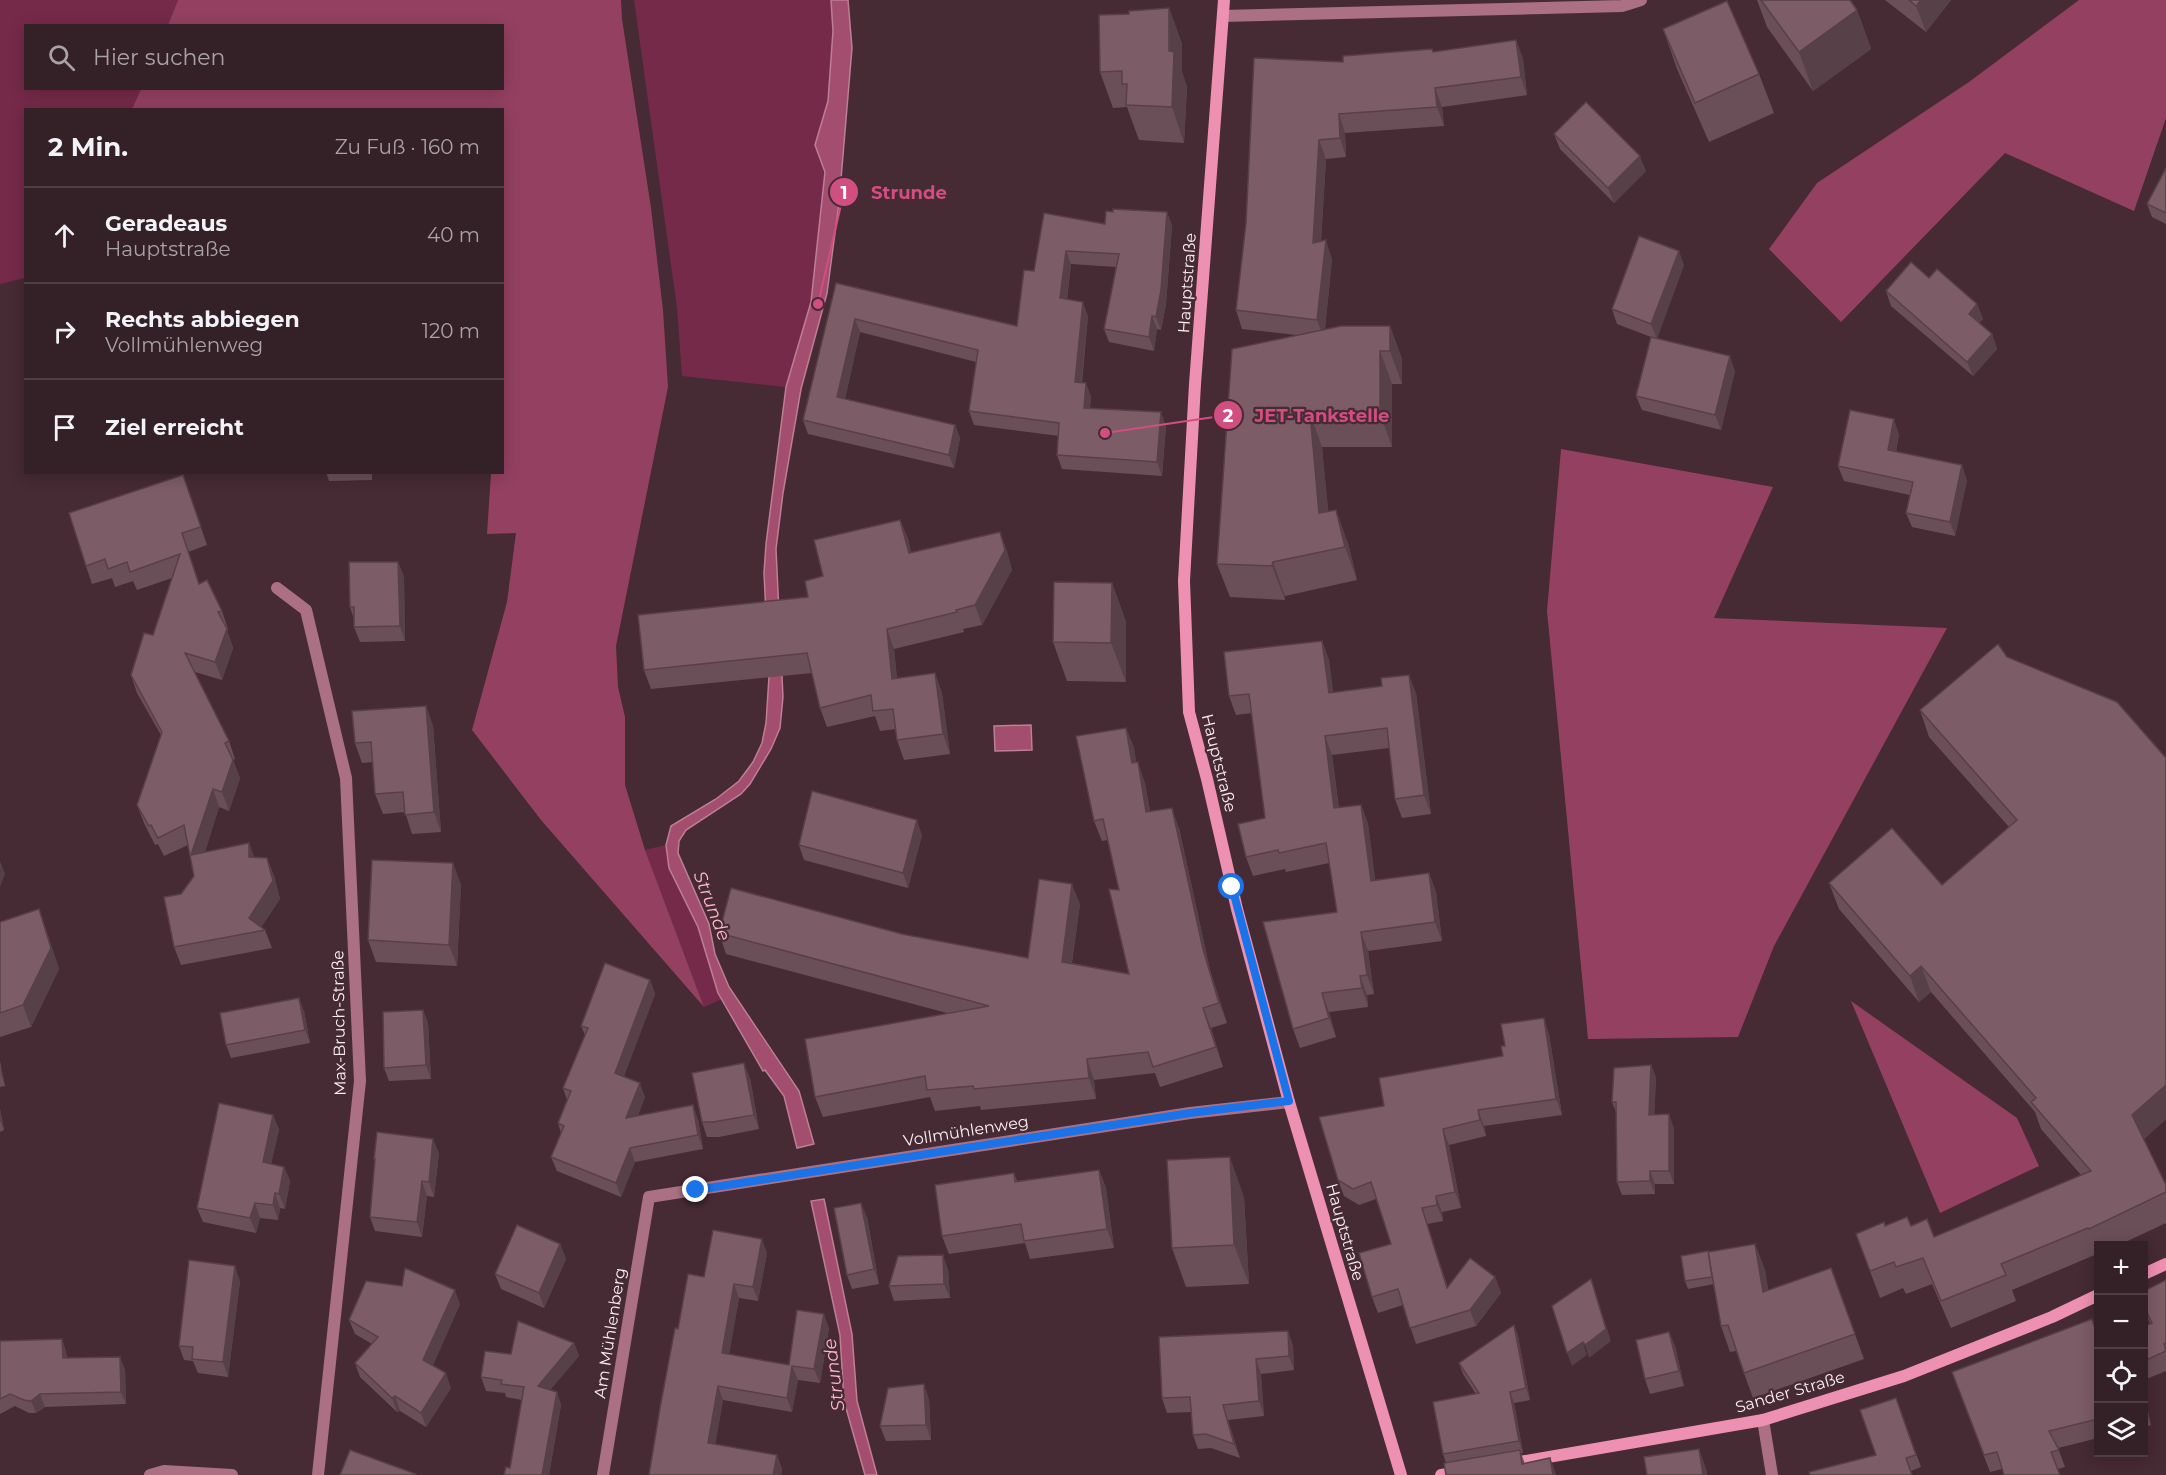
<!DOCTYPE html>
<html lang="de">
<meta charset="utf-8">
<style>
body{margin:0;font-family:Montserrat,sans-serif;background:#3f2d33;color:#f1f3f6}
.controls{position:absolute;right:18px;bottom:18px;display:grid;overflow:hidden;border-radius:0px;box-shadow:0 3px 15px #0003}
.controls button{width:54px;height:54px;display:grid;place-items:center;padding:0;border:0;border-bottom:2px solid #4e3e44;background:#342027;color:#f1f3f6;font:30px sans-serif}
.stop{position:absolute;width:18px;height:18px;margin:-14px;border:4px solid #1a73e8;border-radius:50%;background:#fff}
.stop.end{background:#1a73e8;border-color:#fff;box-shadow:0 2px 6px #0008}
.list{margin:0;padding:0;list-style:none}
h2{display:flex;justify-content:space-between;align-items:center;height:78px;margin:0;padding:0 24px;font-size:26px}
h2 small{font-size:20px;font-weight:400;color:#a9a3a7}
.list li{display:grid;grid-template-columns:39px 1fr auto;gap:18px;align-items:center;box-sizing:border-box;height:96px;padding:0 24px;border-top:2px solid #4e3e44}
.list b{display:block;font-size:22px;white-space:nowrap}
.list p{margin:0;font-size:20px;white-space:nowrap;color:#a9a3a7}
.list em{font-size:20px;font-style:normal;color:#a9a3a7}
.icon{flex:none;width:33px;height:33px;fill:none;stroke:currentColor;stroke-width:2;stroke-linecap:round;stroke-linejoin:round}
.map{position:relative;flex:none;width:2166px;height:1475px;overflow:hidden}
.search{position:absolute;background:#342027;box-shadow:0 3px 15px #0003;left:24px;top:24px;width:480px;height:66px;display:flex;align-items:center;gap:15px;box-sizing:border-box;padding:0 21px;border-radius:0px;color:#a9a3a7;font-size:22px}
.panel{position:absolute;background:#342027;box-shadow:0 3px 15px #0003;left:24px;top:108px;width:480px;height:366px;border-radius:0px}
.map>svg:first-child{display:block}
.green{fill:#752a49}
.forest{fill:#944161}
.water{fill:#a34e6e;stroke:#be7e96;stroke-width:1.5}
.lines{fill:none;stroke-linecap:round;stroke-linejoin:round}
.street{stroke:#ab7084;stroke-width:12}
.secondary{stroke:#ee90b1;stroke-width:12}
.wall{fill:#6b4f58}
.shaded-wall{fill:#574047}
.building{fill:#7c5c66;stroke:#574047;stroke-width:1.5}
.route{stroke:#1a73e8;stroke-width:8}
.labels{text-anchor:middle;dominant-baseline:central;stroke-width:4.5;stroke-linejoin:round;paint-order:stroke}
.street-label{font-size:16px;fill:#feeff3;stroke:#462a34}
.water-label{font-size:18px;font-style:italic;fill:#ffb7ce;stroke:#462a34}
.leader{fill:none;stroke:#d14e81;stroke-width:2}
.callout-dot{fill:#d14e81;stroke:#462a34;stroke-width:2}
.mark-label{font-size:18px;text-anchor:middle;font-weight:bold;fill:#fff}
.callout-label{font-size:18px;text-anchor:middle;font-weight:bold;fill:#d14e81;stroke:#462a34;stroke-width:4.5;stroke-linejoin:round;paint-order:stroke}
</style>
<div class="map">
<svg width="2166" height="1475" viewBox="0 0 2166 1475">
<rect width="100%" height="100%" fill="#462a34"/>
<g class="green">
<path d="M0,0H178L168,25L26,26V88L141,89L132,109L26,110L25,278L0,284Z"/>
<path d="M634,0H831L833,31L828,101L815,145L825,172L811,302L786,387L682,376L677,308Z"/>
<path d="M666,845L669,868L698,927L722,999L704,1007L645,850Z"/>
</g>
<g class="forest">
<path d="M178,0H621L622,19L651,208L663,310L668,387L616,646L618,687L625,717V785L645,850L704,1007L541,820L472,730L507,602L516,533L487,534L491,473L502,472V110L132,109L141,89L502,88V26L168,25Z"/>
<path d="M2079,0H2166V118L2134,211L2005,153L1841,322L1769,249L1817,183L1969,82Z"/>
<path d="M1561,449L1773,487L1714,618L1947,628L1774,946L1738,1037L1588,1039L1547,611Z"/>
<path d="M1851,1001L2017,1118L2039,1166L1940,1213Z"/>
</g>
<g class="water">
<path d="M831,0H848L852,48L839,203L827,293L801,389L783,493L776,549L783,697L780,728L771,749L750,784L741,794L686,830L679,841L678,853L709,924L715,954L729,987L799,1091L814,1144L797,1148L784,1096L765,1070L763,1071L718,993L698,927L669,868L666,845L671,826L716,799L739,781L753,762L762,743L766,723L769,677L764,573L766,544L786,387L811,302L825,172L815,145L828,101L833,31Z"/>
<path d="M1031,725L1032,750L995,751L994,726Z"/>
<path d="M824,1199L852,1334L857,1401L877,1475H865L844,1401L840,1335L811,1201Z"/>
</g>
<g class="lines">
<g class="street">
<path d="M1223,16L1622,6L1641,0"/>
<path d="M277,588L306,610L346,778L360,1081L318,1475"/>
<path d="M1763,1420L1772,1475"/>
<path d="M150,1475L164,1471L232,1475"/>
<path d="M603,1475L649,1197L1190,1113L1289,1102"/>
</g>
<g class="secondary">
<path d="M1224,0L1195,384L1184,581L1189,712L1207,779L1237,909L1289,1102L1401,1475"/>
<path d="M2144,1274L2166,1264"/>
<path d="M1508,1464L1763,1420L1904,1376L2052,1317L2098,1295"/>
<path d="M1441,1475L1462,1472"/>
</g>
</g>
<g class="wall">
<path d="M1757,0H1850L1857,10L1871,49L1813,91L1767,27Z"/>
<path d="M1885,0H1951L1926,32Z"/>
<path d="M1169,8L1182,44V72L1187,87L1184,143L1139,140L1127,107L1113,108L1100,72L1129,14Z"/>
<path d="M1663,29L1759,74L1774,113L1709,142L1677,69Z"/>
<path d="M1516,40L1523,59L1527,95L1442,107L1444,126L1345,133L1346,157L1326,159L1321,241L1332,259L1325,329L1390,326L1402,359V384H1392V447H1322L1328,511L1348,543L1357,580L1285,596V600L1230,597L1217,564L1296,335L1242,329L1236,310L1343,62L1433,52Z"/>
<path d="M1554,134L1646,171L1614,203L1560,149Z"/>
<path d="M2166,168V224L2152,217L2147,204Z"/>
<path d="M1167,212L1172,226L1166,304L1161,330L1157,329L1154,351L1109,342L1104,329L1116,267L1071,264L1067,300L1088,316L1082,383L1091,396L1090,408L1166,426L1162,476L1062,469L1057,455L1059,436L974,425L969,411L976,362L860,332L845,399L955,425L960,438L954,468L808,434L803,420L836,283L1017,326L1034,271L1105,224Z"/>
<path d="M1684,265L1657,338L1735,371L1721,430L1642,410L1636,396L1651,337L1617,324L1612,309Z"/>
<path d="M1929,278L1977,304L1983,319L1979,323L1992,334L1997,349L1973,376L1891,306L1886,291Z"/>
<path d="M1899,434L1896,452L1967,480L1955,536L1912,527L1906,513L1910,495L1844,481L1838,466Z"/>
<path d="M326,472H372V480L329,481Z"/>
<path d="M183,475L207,545L188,552L199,584L222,611L228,629L227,630L233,648L222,680L195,672L229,741L235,759L233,760L240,778L229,811L219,807L205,852L249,843L254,857L267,858L274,876L280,899L261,927L265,930L272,948L181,965L174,947L181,894L194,876L188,845L164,856L158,844L155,845L144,823L137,805L161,735L137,693L131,675L153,635L172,578L137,590L133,581L115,587L112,578L92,584L86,566Z"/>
<path d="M900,520L908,539L911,553L1000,532L1007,552L1012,570L982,625L963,629L964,632L894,649L897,679L935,673L942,693L950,754L904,760L897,740L896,729L880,731L875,716L827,727L820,708L812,673L651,689L644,670L808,597L823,576Z"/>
<path d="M398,562L404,577L405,641L360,642L354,627V619L350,607Z"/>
<path d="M1112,583L1126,622V682L1067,681L1053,642Z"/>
<path d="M1322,641L1329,660L1333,692L1416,693L1431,814L1402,818L1395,799L1389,748L1332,755L1339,808L1361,805L1368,824L1375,880L1429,873L1436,892L1442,941L1368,951L1374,994L1367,995L1368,1007L1329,1012L1336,1037L1300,1048L1293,1029L1337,912L1329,863L1286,872L1285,869L1253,876L1246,857L1265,818L1252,713L1236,715L1229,696Z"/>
<path d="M2007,657L2166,758V1119L2144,1139L2166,1185V1223L2119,1245H2098V1255L2097,1254L2012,1290L2016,1301L1951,1328L1932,1284L1906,1294L1903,1288L1880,1298L1856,1234L1885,1226H1911L1934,1237L2081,1175L2041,1129L2035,1112L1931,992L1919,1002L1839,909L1829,883L1942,885L2009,827L1929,737L1920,710Z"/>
<path d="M426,706L433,726L441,832L412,834L405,812L383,814L375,794L373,762L362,763L355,743Z"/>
<path d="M1126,728L1134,748L1136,763L1145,783L1150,811L1179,828L1210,970L1227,1023L1211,1028L1223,1067L1160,1087L1155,1073L1094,1080L1096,1099L981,1110L980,1106L935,1111L930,1097L823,1117L815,1097L947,1013L726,954L719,933L902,934L1028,958L1080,904L1072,963L1129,974L1119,890L1108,840L1102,841L1094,821Z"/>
<path d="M922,835L908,888L804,860L799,845Z"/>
<path d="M461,884L457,966L376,962L368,940Z"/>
<path d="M39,909L59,969L31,1027L0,1037V922Z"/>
<path d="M650,980L655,994L624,1076L645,1097L638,1115L698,1119L703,1149L635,1162L621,1197L557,1171L551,1157L561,1133L558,1123L567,1100L563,1088L585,1035L581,1026Z"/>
<path d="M423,1010L428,1023L431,1079L389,1081L384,1068Z"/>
<path d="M304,1011L310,1043L231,1058L226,1045Z"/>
<path d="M1549,1034L1562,1115L1484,1126L1486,1136L1449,1145L1461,1208L1442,1212L1443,1221L1427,1224L1448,1288L1495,1277L1501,1293L1476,1326L1416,1344L1403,1305L1378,1313L1372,1297L1391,1244L1376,1199L1359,1205L1344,1196L1338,1180L1384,1106L1503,1056Z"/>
<path d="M0,1061L5,1086L0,1087Z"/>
<path d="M1651,1065L1656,1078L1654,1115L1674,1128V1184H1655V1194L1622,1195L1617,1182L1616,1112L1612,1102Z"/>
<path d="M750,1078L759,1129L719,1137H707L702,1122Z"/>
<path d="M0,1109L4,1130L0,1132Z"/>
<path d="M273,1115L279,1130L271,1164L284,1167L290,1181L285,1209L280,1208L278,1220L260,1218L256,1233L203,1222L197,1208Z"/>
<path d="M439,1153L434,1197L427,1196L422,1237L375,1231L370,1217L375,1163L374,1159Z"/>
<path d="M1099,1170L1106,1188L1114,1248L1030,1259L1025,1243L949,1254L942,1236L1014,1173L1017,1181Z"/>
<path d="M1244,1197L1249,1284L1186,1287L1172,1248Z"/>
<path d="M867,1217L879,1284L852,1289L847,1275Z"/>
<path d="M560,1244L566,1259L544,1308L501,1289L495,1274Z"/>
<path d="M1755,1244L1765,1270L1768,1290L1831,1268L1864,1359L1753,1398L1736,1351L1730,1352L1721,1326L1714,1284L1688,1289L1685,1281L1709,1252Z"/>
<path d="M767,1253L758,1301L739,1298L729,1354L789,1365L829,1328L820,1383L798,1380L792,1412L723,1400L715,1445L777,1455L782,1469L781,1475H649L678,1329L704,1277Z"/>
<path d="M948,1269L950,1298L894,1301L889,1286Z"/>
<path d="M2166,1280V1371L2144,1380V1326L2150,1324L2144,1309V1291Z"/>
<path d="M240,1281L228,1377L198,1373L193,1361L184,1360L179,1346Z"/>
<path d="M460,1304L433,1365L451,1388L426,1427L400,1411L397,1412L360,1377L355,1363L372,1344L355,1334L349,1320Z"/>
<path d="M1514,1325L1518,1336L1530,1400L1514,1403L1523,1453H1521L1525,1464L1550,1458L1556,1475H1446V1463L1443,1454L1476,1394L1463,1374L1459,1363Z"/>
<path d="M1288,1331L1293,1346L1294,1370L1261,1374L1264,1416L1228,1420L1240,1458L1211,1448L1198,1449L1193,1435L1191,1412L1167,1413L1162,1398Z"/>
<path d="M1669,1332L1675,1346L1684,1386L1650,1394L1645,1379Z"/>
<path d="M2098,1336V1438L2058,1448L2065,1467L2058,1469H2002L1990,1472L1952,1372Z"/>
<path d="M62,1339L66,1352L67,1358L125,1369L126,1404L45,1407L36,1413H29L15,1406L0,1414V1341Z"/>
<path d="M574,1343L579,1356L550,1390L557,1392L561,1405L549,1475H504L510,1468L522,1400L506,1397L505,1393L486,1391L481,1377L511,1354Z"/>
<path d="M2144,1394L2151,1425L2144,1427Z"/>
<path d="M1896,1398L1921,1467L1911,1471L1876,1455Z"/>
<path d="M929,1399L931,1440L886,1441L880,1426Z"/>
</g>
<g class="shaded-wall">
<path d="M1921,0H1951L1926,32L1916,6Z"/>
<path d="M1169,8L1182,44V72L1187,87L1184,143L1172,107Z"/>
<path d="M1857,10L1871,49L1813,91L1799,52Z"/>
<path d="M1516,40L1523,59L1527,95L1521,77Z"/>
<path d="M1435,88L1442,107L1444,126L1437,107Z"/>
<path d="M1339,114L1345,133L1346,157L1340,138Z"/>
<path d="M1319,140L1326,159L1320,261L1313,243Z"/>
<path d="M1640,156L1646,171L1614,203L1608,188Z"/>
<path d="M1167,212L1172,226L1166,304L1161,330L1156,317Z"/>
<path d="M1326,240L1332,259L1324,338L1317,320Z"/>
<path d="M1066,251L1071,264L1065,312L1060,298Z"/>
<path d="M1679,251L1684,265L1657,339L1651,324Z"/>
<path d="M1083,302L1088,316L1080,396L1075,382Z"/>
<path d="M1977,304L1983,319L1974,329L1969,314Z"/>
<path d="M1152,316L1157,329L1154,351L1149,337Z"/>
<path d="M855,319L860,332L842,411L837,397Z"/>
<path d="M1390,326L1402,359V384L1390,351Z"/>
<path d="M1992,334L1997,349L1973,376L1967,362Z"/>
<path d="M1380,351L1392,384V447L1380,413Z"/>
<path d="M1730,356L1735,371L1721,430L1715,415Z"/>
<path d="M1086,383L1091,396L1089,421L1084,408Z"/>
<path d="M1161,412L1166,426L1162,476L1157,462Z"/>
<path d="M1310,413L1322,447L1332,547L1319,513Z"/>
<path d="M1894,419L1899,434L1893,465L1888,450Z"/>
<path d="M955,425L960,438L954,468L949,455Z"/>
<path d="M1962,465L1967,480L1955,536L1950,522Z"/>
<path d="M1336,510L1348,543L1357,580L1345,547Z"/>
<path d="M900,520L908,539L916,573L909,553Z"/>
<path d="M1000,532L1007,552L1012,570L982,625L975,605Z"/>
<path d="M398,562L404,577L405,641L400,626Z"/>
<path d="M1273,562L1285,596V600L1272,566Z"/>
<path d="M1112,583L1126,622V682L1111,643Z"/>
<path d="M227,629L233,648L222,680L215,662Z"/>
<path d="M887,629L894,649L899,699L892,679Z"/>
<path d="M1322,641L1329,660L1336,712L1329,693Z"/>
<path d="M935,673L942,693L950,754L943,734Z"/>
<path d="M1409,675L1416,693L1431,814L1424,795Z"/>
<path d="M426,706L433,726L441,832L434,812Z"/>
<path d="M1126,728L1134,748L1140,784L1132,763Z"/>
<path d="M1325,736L1332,755L1341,827L1334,808Z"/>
<path d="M233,760L240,778L229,811L222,792Z"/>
<path d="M1138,762L1145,783L1154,833L1146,812Z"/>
<path d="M213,789L219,807L198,873L191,855Z"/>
<path d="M1361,805L1368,824L1378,900L1371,881Z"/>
<path d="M1172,808L1179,828L1210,970L1227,1023L1219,1003L1203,949Z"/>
<path d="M917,820L922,835L908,888L903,873Z"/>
<path d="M249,843L256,862L249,857Z"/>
<path d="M267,858L274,876L280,899L259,931L249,918Z"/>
<path d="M0,861L5,874L0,887Z"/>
<path d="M453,863L461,884L457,966L449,945Z"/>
<path d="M1429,873L1436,892L1442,941L1435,922Z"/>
<path d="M1072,884L1080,904L1069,982L1062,962Z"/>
<path d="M39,909L59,969L31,1027L23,1005Z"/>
<path d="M1361,932L1368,951L1374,994L1367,975Z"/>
<path d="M1921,966L1931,992L1919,1002L1910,976Z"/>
<path d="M1360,976L1367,995L1368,1007L1362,988Z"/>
<path d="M650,980L655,994L620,1087L615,1073Z"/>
<path d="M1322,993L1329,1012L1336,1037L1329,1018Z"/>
<path d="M299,998L304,1011L310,1043L305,1030Z"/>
<path d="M1203,1008L1211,1028L1223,1067L1216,1047Z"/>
<path d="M423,1010L428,1023L431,1079L426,1065Z"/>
<path d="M1544,1018L1549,1034L1562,1115L1556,1099Z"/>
<path d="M1087,1059L1094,1080L1096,1099L1089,1078Z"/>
<path d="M0,1061L5,1086L1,1074Z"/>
<path d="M744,1063L750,1078L759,1129L754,1115Z"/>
<path d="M1651,1065L1656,1078L1654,1128L1649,1115Z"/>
<path d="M640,1083L645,1097L631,1132L626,1118Z"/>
<path d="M2166,1085V1119L2141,1141L2132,1115Z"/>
<path d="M693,1105L698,1119L703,1149L698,1135Z"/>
<path d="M0,1109L4,1130L0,1120Z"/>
<path d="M1478,1110L1484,1126L1486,1136L1480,1120Z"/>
<path d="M1669,1114L1674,1128V1184L1669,1171Z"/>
<path d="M273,1115L279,1130L268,1177L263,1162Z"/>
<path d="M1443,1129L1449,1145L1461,1208L1455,1192Z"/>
<path d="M433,1139L439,1153L434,1197L429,1182Z"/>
<path d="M630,1148L635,1162L621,1197L616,1183Z"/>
<path d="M1230,1157L1244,1197L1249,1284L1234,1245Z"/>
<path d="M284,1167L290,1181L285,1209L279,1194Z"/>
<path d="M1099,1170L1106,1188L1114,1248L1107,1229Z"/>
<path d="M1650,1171L1655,1184V1194L1650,1181Z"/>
<path d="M422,1181L427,1196L422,1237L417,1222Z"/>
<path d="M275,1193L280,1208L278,1220L273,1205Z"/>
<path d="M1436,1196L1442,1212L1443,1221L1437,1205Z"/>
<path d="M255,1203L260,1218L256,1233L250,1218Z"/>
<path d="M861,1203L867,1217L879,1284L874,1269Z"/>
<path d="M1422,1208L1427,1224L1453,1304L1447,1288Z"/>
<path d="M762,1239L767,1253L758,1301L753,1287Z"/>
<path d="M560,1244L566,1259L544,1308L539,1293Z"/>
<path d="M1755,1244L1765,1270L1773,1318L1763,1292Z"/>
<path d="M943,1255L948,1269L950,1298L944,1284Z"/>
<path d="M235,1266L240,1281L228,1377L223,1362Z"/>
<path d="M1495,1277L1501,1293L1476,1326L1470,1310Z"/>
<path d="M1591,1279L1611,1341L1589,1358L1585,1345Z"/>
<path d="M734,1284L739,1298L727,1367L722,1353Z"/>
<path d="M455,1290L460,1304L429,1374L423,1360Z"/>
<path d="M824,1314L829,1328L820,1383L814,1369Z"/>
<path d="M1514,1325L1518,1336L1530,1400L1526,1388Z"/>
<path d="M1288,1331L1293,1346L1294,1370L1289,1356Z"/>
<path d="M1669,1332L1675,1346L1684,1386L1679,1371Z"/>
<path d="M62,1339L66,1352L67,1371L63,1358Z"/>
<path d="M1583,1342L1587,1355L1572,1366L1567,1353Z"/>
<path d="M574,1343L579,1356L542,1399L538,1386Z"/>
<path d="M120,1357L125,1369L126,1404L121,1392Z"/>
<path d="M1256,1359L1261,1374L1264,1416L1259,1401Z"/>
<path d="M792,1366L798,1380L792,1412L787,1398Z"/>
<path d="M446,1373L451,1388L426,1427L421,1413Z"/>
<path d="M924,1384L929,1399L931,1440L926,1425Z"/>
<path d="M718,1386L723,1400L713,1458L708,1443Z"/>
<path d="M557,1392L561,1405L549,1475H542Z"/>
<path d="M1510,1392L1514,1403L1523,1453L1519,1441Z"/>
<path d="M40,1394L45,1407L36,1413L31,1401Z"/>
<path d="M2144,1394L2151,1425L2144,1403Z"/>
<path d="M395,1396L400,1411L397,1412L392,1398Z"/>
<path d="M1223,1405L1228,1420L1240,1458L1234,1444Z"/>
<path d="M1699,1449L1707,1471V1475H1703Z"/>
<path d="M777,1455L782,1469L781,1475H773Z"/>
<path d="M1550,1458L1556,1475H1553Z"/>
</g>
<g class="building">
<path d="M1761,0H1850L1857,10L1799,52Z"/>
<path d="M1909,0H1921L1916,6Z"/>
<path d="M1727,1L1759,74L1695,103L1663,29Z"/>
<path d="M1169,8V51L1174,52L1172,107L1126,105L1127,84H1122V71L1100,72L1099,15L1129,14V11Z"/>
<path d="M1516,40L1521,77L1435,88L1437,107L1339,114L1340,138L1319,140L1313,243L1326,240L1317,320L1236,310L1246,223L1254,58L1343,62V56L1432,49L1433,52Z"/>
<path d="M1586,102L1640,156L1608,188L1554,134Z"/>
<path d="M2166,168V213L2147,204Z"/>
<path d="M1113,209L1167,212L1161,290L1156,317L1152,316L1149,337L1104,329L1119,254L1066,251L1060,298L1083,302L1075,382L1086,383L1084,408L1161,412L1157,462L1057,455L1059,423L969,411L978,350L855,319L837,397L955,425L949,455L803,420L836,283L1017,326L1024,270L1034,271L1044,213L1105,224L1106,211L1113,212Z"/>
<path d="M1639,236L1679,251L1651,324L1612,309Z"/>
<path d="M1911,262L1929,278L1937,269L1977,304L1969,314L1992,334L1967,362L1886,291Z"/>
<path d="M1341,326H1390V351H1380V413H1310L1319,513L1336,510L1345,547L1273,562L1272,566L1217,564L1232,349Z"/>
<path d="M1651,337L1730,356L1715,415L1636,396Z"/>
<path d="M1850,410L1894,419L1888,450L1962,465L1950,522L1906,513L1913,482L1838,466Z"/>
<path d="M183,475L201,527L182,533L199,584L207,580L222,611L218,612L227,629L215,662L185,653L229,741L225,743L233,760L222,792L213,789L191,855L249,843V857L267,858L273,881L249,918L265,930L174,947L164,897L181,894L194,876L184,825L158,838L151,825L149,826L137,805L162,732L131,675L144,633L153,635L180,554L130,572L127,562L108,569L105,559L86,566L69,513Z"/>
<path d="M900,520L909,553L1000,532L1005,550L975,605L956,610L957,612L887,629L892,679L935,673L943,734L897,740L893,709L873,711L871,695L820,708L807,653L644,670L638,615L808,597L805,581L823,576L814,540Z"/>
<path d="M349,562H398L400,626L354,627V607H350Z"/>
<path d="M1054,582L1112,583L1111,643L1053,642Z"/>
<path d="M1322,641L1329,693L1382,686L1381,678L1409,675L1424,795L1395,799L1387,728L1325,736L1334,808L1361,805L1371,881L1429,873L1435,922L1361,932L1367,975L1360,976L1362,988L1322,993L1329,1018L1293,1029L1263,922L1337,912L1326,843L1279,853L1278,850L1246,857L1238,824L1265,818L1249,694L1229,696L1224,652Z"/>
<path d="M1998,644L2007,657L2117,702L2166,758V1085L2132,1115L2166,1185V1192L2089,1229L2088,1228L2001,1264L2006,1275L1941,1301L1923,1258L1896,1267L1894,1262L1870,1271L1856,1234L1884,1222L1885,1226L1907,1217L1911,1226L1927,1219L1934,1237L2091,1171L2031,1102L2036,1098L1921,966L1910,976L1829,883L1892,828L1942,885L2017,820L1920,710Z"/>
<path d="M426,706L434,812L405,815L403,792L375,794L371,742L355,743L352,711Z"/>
<path d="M1126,728L1132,763L1138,762L1146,812L1172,808L1203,949L1219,1003L1203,1008L1216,1047L1153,1067L1148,1052L1087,1059L1089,1078L974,1089L973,1086L927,1090L925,1076L815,1097L805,1039L989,1006L719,933L731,888L902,934L1028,958L1039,879L1072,884L1062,962L1129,974L1109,889L1119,890L1103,819L1094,821L1076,736Z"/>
<path d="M812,791L917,820L903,873L799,845Z"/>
<path d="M372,860L453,863L449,945L368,940Z"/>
<path d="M39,909L51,948L23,1005L0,1013V922Z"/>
<path d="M605,963L650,980L615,1073L640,1083L626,1118L693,1105L698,1135L630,1148L616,1183L551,1157L564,1126L558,1123L571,1091L563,1088L588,1028L581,1026Z"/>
<path d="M299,998L305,1030L226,1045L220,1013Z"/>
<path d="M423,1010L426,1065L384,1068L383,1012Z"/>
<path d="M1544,1018L1556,1099L1478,1110L1480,1120L1443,1129L1455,1192L1436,1196L1437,1205L1422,1208L1447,1288L1470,1258L1495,1277L1470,1310L1410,1328L1398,1289L1372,1297L1359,1253L1391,1244L1371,1182L1353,1189L1338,1180L1319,1117L1384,1106L1379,1078L1503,1056L1501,1046H1505L1501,1024Z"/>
<path d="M744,1063L754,1115L713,1122H702L692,1073Z"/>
<path d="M1651,1065L1649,1115L1669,1114V1171H1650V1181L1617,1182L1616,1102H1612L1614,1068Z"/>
<path d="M219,1103L273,1115L263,1162L284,1167L279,1194L275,1193L273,1205L255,1203L250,1218L197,1208Z"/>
<path d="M377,1132L433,1139L429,1182L422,1181L417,1222L370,1217L375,1159H374Z"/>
<path d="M1230,1157L1234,1245L1172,1248L1167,1160Z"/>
<path d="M1099,1170L1107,1229L1024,1241L1021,1224L942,1236L935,1185L1014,1173L1015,1182Z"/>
<path d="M861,1203L874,1269L847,1275L834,1208Z"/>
<path d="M517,1225L560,1244L539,1293L495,1274Z"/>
<path d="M713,1230L762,1239L753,1287L734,1284L722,1353L789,1365L797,1310L824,1314L814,1369L792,1366L787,1398L718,1386L708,1443L777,1455L773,1475H649L660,1408L675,1328L678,1329L688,1274L704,1277Z"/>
<path d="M1755,1244L1763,1292L1831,1268L1855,1334L1744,1373L1728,1325L1721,1326L1708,1252Z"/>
<path d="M1708,1251L1712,1277L1685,1281L1681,1256Z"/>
<path d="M943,1255L944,1284L889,1286L898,1256Z"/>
<path d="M189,1260L235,1266L223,1362L192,1359L193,1347L179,1346Z"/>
<path d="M405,1268L455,1290L423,1360L446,1373L421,1413L395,1396L392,1398L355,1363L378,1337L349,1320L366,1281L402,1286Z"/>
<path d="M1591,1279L1606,1329L1585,1345L1583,1342L1567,1353L1552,1306Z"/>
<path d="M2166,1280V1343L2164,1344L2166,1351L2144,1361V1326L2152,1323L2144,1306V1291Z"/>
<path d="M2092,1319L2098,1337V1419L2049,1431L2059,1450L2051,1452L2060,1475H2004L1997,1452L1984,1455L1952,1372Z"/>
<path d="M518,1321L574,1343L538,1386L557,1392L542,1475H504L506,1467L510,1468L524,1387L501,1384L502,1380L481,1377L485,1351L511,1354Z"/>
<path d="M1514,1325L1526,1388L1510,1392L1519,1441L1443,1454L1433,1402L1479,1393L1459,1363Z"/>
<path d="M1288,1331L1289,1356L1256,1359L1259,1401L1223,1405L1234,1444L1206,1434L1193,1435L1190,1397L1162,1398L1159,1337Z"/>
<path d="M1669,1332L1679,1371L1645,1379L1636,1340Z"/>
<path d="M62,1339L63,1358L120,1357L121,1392L40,1394L31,1401L24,1400L10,1394L0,1399V1341Z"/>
<path d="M924,1384L926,1425L880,1426L888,1388Z"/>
<path d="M1896,1398L1916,1455L1906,1458L1912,1475H1810L1809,1472L1876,1455L1860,1410Z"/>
<path d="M1699,1449L1703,1475H1647L1644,1457Z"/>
<path d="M350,1450L416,1474V1475H340Z"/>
<path d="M1520,1450L1522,1464L1550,1458L1553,1475H1446L1444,1463Z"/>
</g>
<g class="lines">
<path class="route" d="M696,1190L1190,1113L1289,1101L1232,887"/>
</g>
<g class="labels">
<g class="street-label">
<text transform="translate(1187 283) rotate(-86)">Hauptstraße</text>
<text transform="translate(1219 763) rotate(76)">Hauptstraße</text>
<text transform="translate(339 1023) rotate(-91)">Max-Bruch-Straße</text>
<text transform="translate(966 1131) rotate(-9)">Vollmühlenweg</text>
<text transform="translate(1345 1232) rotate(74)">Hauptstraße</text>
<text transform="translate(610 1333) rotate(-81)">Am Mühlenberg</text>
<text transform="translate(1790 1392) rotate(-16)">Sander Straße</text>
</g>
<g class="water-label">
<text transform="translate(712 906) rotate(69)">Strunde</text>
<text transform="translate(834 1375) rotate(-97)">Strunde</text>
</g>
</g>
<path class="leader" d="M818 304L844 192M1105 433L1228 415"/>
<g class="callout-dot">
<circle cx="818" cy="304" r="6"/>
<circle cx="1105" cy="433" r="6"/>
<circle cx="844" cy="192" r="15"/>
<circle cx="1228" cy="415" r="15"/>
</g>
<g class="mark-label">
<text x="844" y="199">1</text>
<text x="1228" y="422">2</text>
</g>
<g class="callout-label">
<text x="909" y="199">Strunde</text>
<text x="1322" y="422">JET-Tankstelle</text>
</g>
</svg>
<div class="controls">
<button>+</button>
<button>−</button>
<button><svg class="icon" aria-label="locate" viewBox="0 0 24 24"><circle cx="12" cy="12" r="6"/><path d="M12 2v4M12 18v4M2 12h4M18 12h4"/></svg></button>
<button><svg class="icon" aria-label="layers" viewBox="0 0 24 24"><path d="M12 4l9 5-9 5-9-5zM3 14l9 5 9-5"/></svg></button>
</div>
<div class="stop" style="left:1232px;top:887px"></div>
<div class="stop end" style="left:696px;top:1190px"></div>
<div class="search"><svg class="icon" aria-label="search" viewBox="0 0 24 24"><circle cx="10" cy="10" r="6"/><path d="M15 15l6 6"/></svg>Hier suchen</div>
<section class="panel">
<h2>2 Min.<small>Zu Fuß · 160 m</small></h2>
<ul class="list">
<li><svg class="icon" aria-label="ahead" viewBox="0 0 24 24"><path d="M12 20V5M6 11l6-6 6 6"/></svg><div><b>Geradeaus</b><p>Hauptstraße</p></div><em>40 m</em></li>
<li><svg class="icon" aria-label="right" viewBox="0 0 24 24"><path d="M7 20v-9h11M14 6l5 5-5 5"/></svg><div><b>Rechts abbiegen</b><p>Vollmühlenweg</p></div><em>120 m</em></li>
<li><svg class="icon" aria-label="arrive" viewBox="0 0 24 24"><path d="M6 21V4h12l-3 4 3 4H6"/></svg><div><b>Ziel erreicht</b></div></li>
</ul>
</section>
</div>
